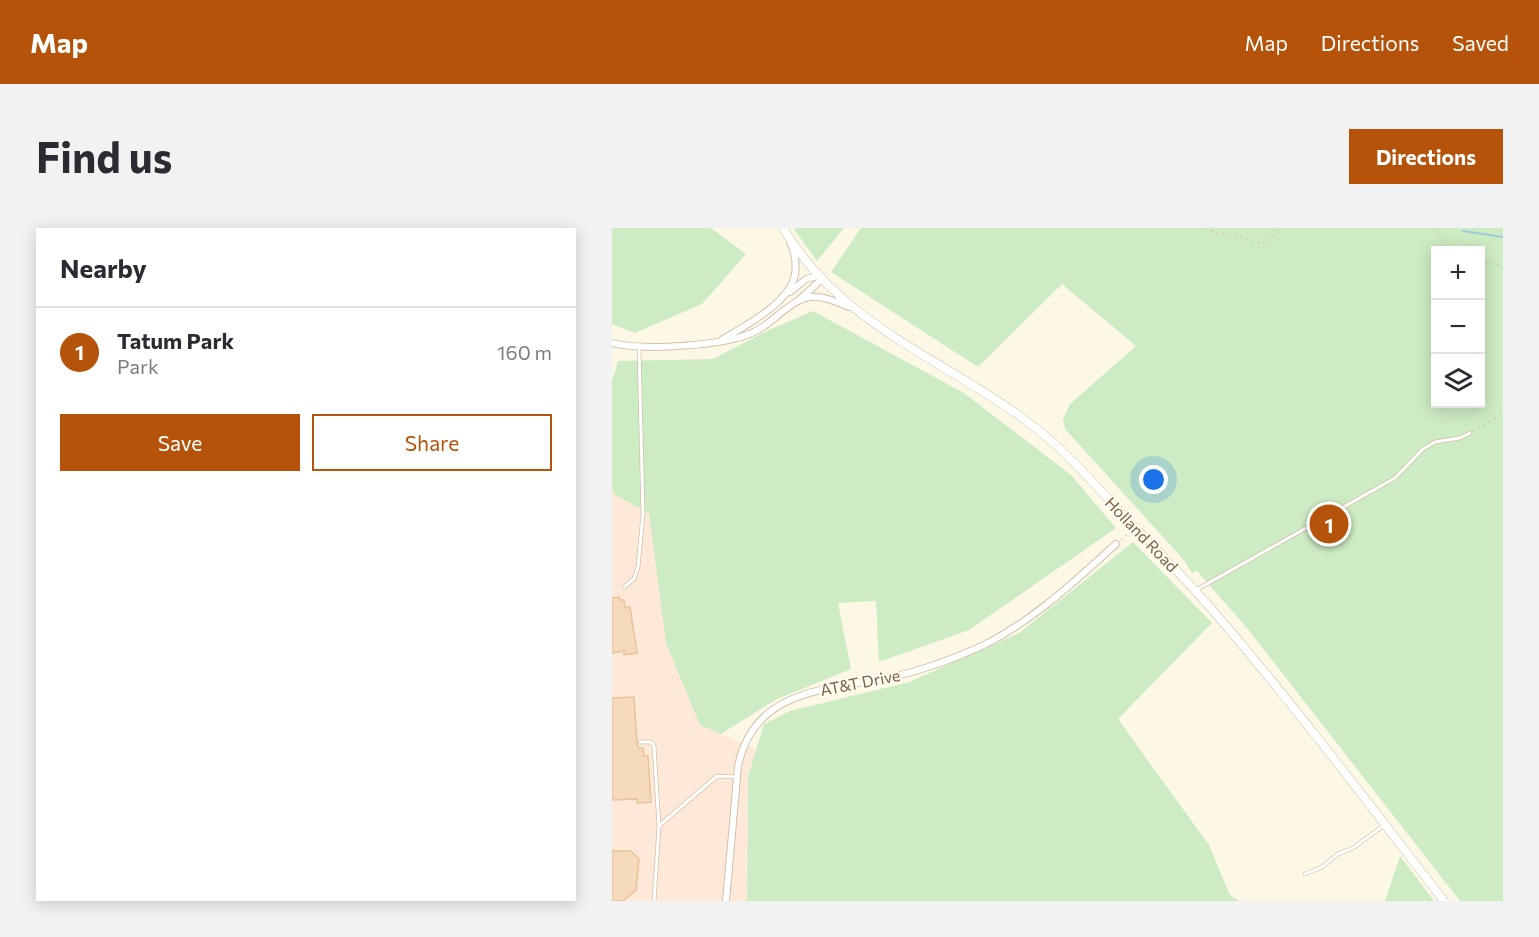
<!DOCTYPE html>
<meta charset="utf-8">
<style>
body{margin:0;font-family:Commissioner,sans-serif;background:#f2f2f3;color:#2b2b33}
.controls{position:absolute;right:18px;top:18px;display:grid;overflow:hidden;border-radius:0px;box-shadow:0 3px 15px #0003}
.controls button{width:54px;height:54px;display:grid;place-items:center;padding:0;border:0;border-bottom:2px solid #e1e1e2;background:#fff;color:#2b2b33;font:30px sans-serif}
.you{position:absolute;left:542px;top:252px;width:21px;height:21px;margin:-15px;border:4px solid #fff;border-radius:50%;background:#1a73e8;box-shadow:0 0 0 9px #1a73e833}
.badge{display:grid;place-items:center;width:39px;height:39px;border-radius:50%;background:#b45309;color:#fff;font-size:20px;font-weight:700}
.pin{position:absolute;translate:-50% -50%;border:3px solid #fff;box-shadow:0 2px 6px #0006}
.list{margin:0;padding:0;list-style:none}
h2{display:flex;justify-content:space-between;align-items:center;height:78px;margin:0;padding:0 24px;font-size:26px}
h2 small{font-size:20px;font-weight:400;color:#7c7c81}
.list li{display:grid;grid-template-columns:39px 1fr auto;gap:18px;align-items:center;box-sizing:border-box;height:90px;padding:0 24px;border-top:2px solid #e1e1e2}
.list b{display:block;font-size:22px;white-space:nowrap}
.list p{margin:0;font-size:20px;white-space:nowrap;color:#7c7c81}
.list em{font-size:20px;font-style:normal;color:#7c7c81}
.actions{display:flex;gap:12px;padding:18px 24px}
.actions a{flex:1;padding:14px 0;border:2px solid #b45309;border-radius:0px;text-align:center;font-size:21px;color:#b45309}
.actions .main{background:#b45309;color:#fff}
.icon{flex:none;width:33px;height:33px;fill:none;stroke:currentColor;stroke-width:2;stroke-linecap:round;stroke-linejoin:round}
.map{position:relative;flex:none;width:891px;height:673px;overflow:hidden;border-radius:0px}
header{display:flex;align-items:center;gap:36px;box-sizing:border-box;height:84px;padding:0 30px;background:#b45309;color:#fff}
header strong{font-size:28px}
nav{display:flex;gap:33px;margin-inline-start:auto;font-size:21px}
.intro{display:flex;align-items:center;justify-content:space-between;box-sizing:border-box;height:144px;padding:0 36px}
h1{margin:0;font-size:42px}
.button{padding:15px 27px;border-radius:0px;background:#b45309;color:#fff;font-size:21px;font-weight:700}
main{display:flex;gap:36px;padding:0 36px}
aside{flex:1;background:#fff;border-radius:0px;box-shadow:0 3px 15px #0003}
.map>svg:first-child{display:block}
.commercial{fill:#fee9d9}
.green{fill:#ceecc3;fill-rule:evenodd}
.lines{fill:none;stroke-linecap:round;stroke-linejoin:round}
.stream{stroke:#9ec9db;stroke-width:2}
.building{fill:#f5dabc;stroke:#e8c39b;stroke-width:1.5}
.service-casing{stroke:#d0c0ab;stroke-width:4.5}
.minor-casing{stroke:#d0c0ab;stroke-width:8}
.tertiary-casing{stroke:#d0c0ab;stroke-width:9}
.path{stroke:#dabe9e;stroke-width:1.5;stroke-dasharray:1.5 4.5;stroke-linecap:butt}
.service{stroke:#fff;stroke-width:3}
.minor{stroke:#fff;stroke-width:6}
.tertiary{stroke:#fff;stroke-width:8}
.labels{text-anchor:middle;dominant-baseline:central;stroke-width:4.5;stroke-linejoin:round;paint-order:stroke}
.street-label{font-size:16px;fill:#796149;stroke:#fffbed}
</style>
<header>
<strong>Map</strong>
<nav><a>Map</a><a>Directions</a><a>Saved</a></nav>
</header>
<div class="intro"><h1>Find us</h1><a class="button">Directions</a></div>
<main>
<aside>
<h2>Nearby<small></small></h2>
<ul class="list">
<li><span class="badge">1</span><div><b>Tatum Park</b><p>Park</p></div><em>160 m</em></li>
</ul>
<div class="actions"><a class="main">Save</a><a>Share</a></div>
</aside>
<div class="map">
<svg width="891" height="673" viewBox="0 0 891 673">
<rect width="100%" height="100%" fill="#fdf8e6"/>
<path class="commercial" d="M0,260L2,266L37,286L41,311L88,497L144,521L136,548L135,673H0Z"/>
<g class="green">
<path d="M0,0H99L134,26L90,76L23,105L0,96Z"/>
<path d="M181,0H232L205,33Z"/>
<path d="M249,0H891V673H848L635,400L585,343L580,345L571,331L453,201L451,191L458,176L524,118L450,56L366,139L219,44ZM824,22H868V176H824Z"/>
<path d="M201,83L352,165L459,247L504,300L357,402L267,434L264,373L226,375L239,441L163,472L109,506L88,497L54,415L37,286L2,266L0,260V153L6,133L101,131L159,101Z"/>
<path d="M521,314L600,395L506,491L597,617L618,667L627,673H135L136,548L152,496L178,483L297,454L407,405Z"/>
<path d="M788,628L822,673H773Z"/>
</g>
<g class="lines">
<path class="stream" d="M851,3L891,9"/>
</g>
<g class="building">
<path d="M7,369L8,372H12L13,380L18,379L25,425L12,427V423L0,425V370Z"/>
<path d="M22,469L25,516L27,520H31L32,528H36L39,574L25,575V571L0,572V470Z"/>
<path d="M0,623H19L27,631L24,662L11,673H0Z"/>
</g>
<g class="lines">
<defs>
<g id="service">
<path d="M12,359L22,351L26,339L31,286L27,120"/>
<path d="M584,362L783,250L811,221L823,214L848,210L858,205"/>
<path d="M28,514H39L42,518L47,598"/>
<path d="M693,646L710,639L726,626L741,620L771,598"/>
<path d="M42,673L47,598L105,548L125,549"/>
</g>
<g id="minor">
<path d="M178,64L194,51L205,48"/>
<path d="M188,71L209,52"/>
<path d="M111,111C133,98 179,74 183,46C185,34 182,24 178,13"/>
<path d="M0,115C31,123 116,118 144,103C162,94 178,72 198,69C211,67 226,75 238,79"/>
<path d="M114,673L126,538C142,460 216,462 279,449C312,442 344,430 374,416C423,391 463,353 504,316"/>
</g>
<path id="tertiary" d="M171,0C236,109 355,137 445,218C472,243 496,271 521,298C549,326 577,355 603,385C683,478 757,576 832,673"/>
</defs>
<use href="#service" class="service-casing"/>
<use href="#minor" class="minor-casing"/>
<use href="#tertiary" class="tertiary-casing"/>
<g class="path">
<path d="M594,0L603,5L624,7L651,16L660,9L664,0"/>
<path d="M826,0L833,22"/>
<path d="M868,34H882L891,40"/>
<path d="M861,203L891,186"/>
<path d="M509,312L517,305"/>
</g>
<use href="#service" class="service"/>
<use href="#minor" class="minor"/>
<use href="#tertiary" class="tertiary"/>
</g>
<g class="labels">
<g class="street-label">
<text transform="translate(530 306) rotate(46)">Holland Road</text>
<text transform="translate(248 454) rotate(-11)">AT&amp;T Drive</text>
</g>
</g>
</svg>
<div class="controls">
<button>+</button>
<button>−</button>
<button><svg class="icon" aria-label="layers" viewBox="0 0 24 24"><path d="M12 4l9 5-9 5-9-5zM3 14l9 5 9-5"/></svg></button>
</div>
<div class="you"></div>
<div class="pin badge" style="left:717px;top:296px">1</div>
</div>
</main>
